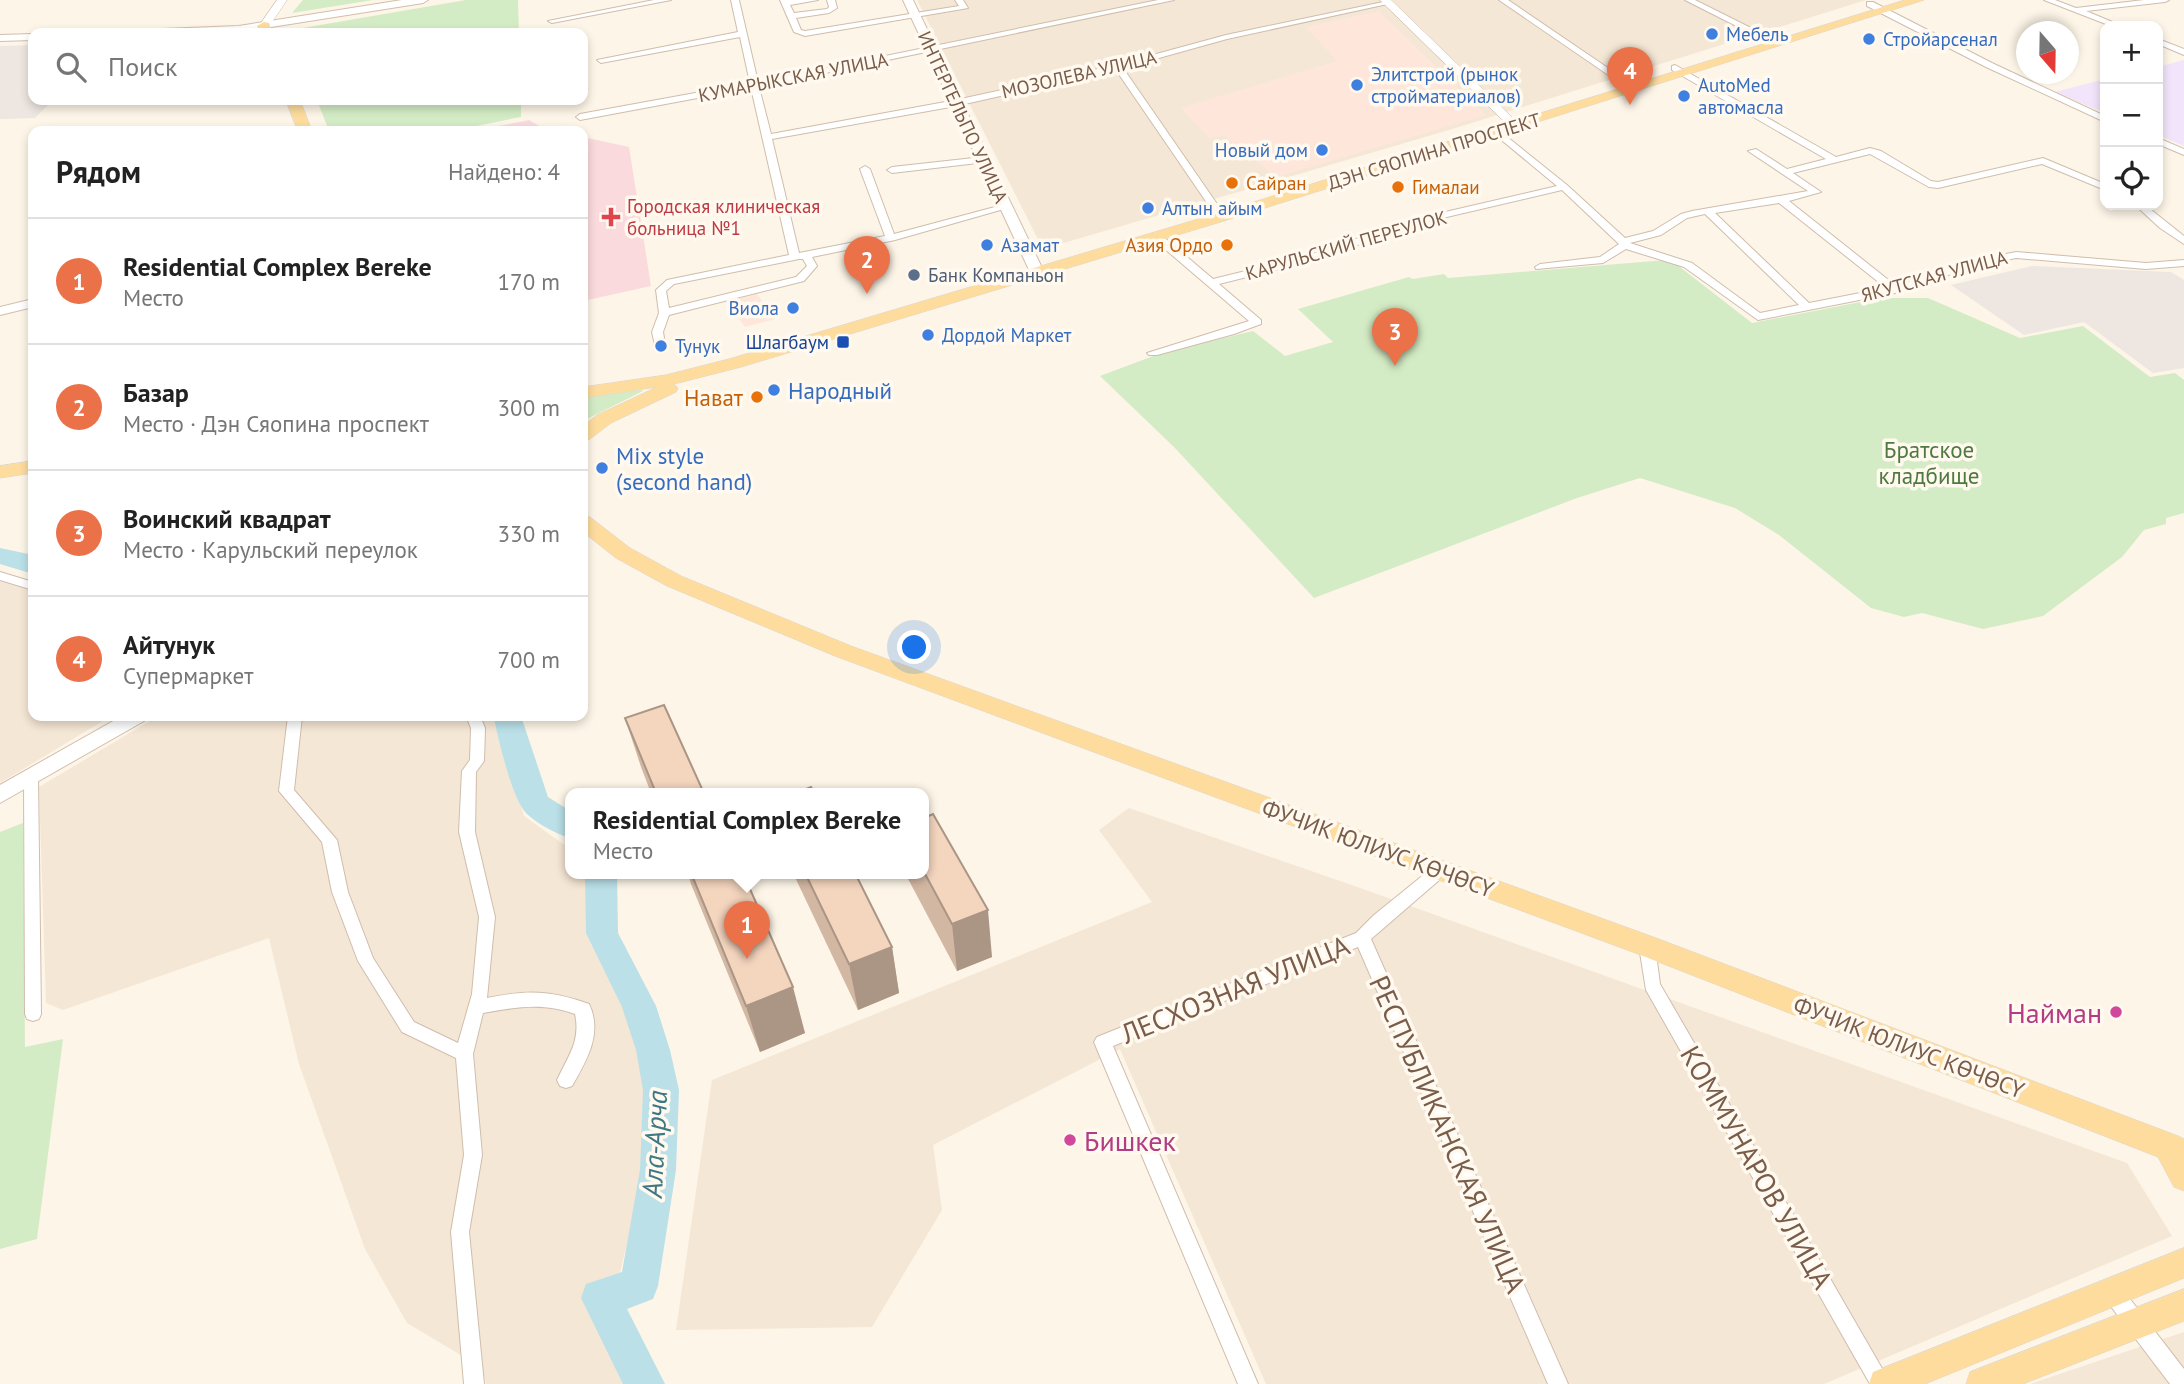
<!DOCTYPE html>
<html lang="ru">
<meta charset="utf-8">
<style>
body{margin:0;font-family:"PT Sans",sans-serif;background:#f2f2f2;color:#222}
.controls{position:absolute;right:21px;top:21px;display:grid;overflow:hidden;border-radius:14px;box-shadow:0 4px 10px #0003}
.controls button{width:63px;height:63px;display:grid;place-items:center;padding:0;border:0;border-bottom:2px solid #e0e0e0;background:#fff;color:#222;font:35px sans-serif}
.compass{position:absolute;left:2016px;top:21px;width:63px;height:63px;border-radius:50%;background:#fff;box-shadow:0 4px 10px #0003;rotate:160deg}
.you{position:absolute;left:915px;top:648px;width:24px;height:24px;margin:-18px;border:5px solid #fff;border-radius:50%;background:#1a73e8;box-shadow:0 0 0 10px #1a73e833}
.badge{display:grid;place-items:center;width:46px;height:46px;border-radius:50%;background:#eb7149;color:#fff;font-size:23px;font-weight:700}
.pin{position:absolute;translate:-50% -58px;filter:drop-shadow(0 2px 4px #0008)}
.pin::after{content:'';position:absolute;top:37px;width:24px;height:21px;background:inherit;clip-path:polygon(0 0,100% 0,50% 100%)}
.popup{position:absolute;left:565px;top:788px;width:364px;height:91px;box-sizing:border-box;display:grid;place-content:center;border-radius:14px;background:#fff;filter:drop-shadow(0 2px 5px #0005);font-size:23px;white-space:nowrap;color:#767676}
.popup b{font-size:26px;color:#222}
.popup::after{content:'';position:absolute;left:50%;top:100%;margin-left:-14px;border:14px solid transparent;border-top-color:#fff}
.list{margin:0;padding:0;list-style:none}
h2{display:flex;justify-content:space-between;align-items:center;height:91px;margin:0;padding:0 28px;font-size:30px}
h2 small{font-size:23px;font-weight:400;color:#767676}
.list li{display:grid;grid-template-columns:46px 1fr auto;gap:21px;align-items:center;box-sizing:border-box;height:126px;padding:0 28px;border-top:2px solid #e0e0e0}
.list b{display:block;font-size:26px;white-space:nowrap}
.list p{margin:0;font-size:23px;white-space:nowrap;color:#767676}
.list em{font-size:23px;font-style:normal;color:#767676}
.icon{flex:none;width:38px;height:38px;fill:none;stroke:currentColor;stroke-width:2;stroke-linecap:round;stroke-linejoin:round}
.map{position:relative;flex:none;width:2184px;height:1384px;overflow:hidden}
.search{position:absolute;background:#fff;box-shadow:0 4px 10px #0003;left:28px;top:28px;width:560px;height:77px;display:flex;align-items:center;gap:18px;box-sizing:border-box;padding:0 24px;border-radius:14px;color:#767676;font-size:26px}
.panel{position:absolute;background:#fff;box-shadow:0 4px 10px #0003;left:28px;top:126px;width:560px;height:595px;border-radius:14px}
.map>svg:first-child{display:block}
.residential{fill:#f5e7d5}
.commercial{fill:#fee6db}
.industrial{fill:#eee7e1}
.education{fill:#f2e4fa}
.medical{fill:#fbdadd}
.green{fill:#d4ecc5}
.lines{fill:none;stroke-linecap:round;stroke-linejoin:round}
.river{fill:#bbe0e8;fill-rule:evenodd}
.minor-casing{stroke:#d0bdac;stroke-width:2}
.tertiary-casing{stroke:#d0bdac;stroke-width:1}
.secondary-casing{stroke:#d3beaa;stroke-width:2}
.primary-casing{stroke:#dcd5d0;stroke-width:1}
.minor{fill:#fff;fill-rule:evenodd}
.tertiary{fill:#fff;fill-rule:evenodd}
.secondary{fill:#fff;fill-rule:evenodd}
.primary{fill:#fddc9e;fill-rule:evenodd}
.wall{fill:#d2b7a3}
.shaded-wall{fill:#ab9585}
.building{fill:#f4d5be;stroke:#ab9585;stroke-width:2}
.shop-dot{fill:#3f7fe0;stroke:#fff9ef;stroke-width:2.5}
.food-dot{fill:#e8710a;stroke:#fff9ef;stroke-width:2.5}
.health-dot{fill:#e0444e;stroke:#fff9ef;stroke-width:2.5}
.service-dot{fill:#5c6f8a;stroke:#fff9ef;stroke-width:2.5}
.transit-dot{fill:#1a4fb4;stroke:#fff9ef;stroke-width:2.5}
.hotel-dot{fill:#d1479c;stroke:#fff9ef;stroke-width:2.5}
.labels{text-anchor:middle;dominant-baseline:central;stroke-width:7;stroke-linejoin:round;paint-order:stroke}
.far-shop-label{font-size:19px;fill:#366cbe;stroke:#fff9ef;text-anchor:start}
.far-street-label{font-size:19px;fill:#795c4a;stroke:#fff9ef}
.far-food-label{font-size:19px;fill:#c56008;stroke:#fff9ef;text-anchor:start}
.far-health-label{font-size:19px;fill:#be3a42;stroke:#fff9ef;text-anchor:start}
.far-service-label{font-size:19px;fill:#4e5e75;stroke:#fff9ef;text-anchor:start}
.far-transit-label{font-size:19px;fill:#164399;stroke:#fff9ef;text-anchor:end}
.shop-label{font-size:23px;fill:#366cbe;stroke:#fff9ef;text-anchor:start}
.food-label{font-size:23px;fill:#c56008;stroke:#fff9ef;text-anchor:end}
.park-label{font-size:23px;fill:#4e793f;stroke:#fff9ef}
.street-label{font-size:23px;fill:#795c4a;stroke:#fff9ef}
.near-street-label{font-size:28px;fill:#795c4a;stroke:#fff9ef}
.near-hotel-label{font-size:28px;fill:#b23c85;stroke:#fff9ef;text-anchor:end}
.near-water-label{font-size:28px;font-style:italic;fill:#3f7885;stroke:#fff9ef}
</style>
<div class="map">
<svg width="2184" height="1384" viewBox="0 0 2184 1384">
<rect width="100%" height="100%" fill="#fdf5e7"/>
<g class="residential">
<path d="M917,0H1866L1449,130L1043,249Z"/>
<path d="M0,572L33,582V716H111L0,783Z"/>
<path d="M158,716H492L524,816L570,849V873H585L589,883L590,939L632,1021L646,1078L642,1179L613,1303L635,1384H486L481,1367L407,1323L365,1249L299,1064L269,938L63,1010L46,1003L39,787Z"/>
<path d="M1129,808L1363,889L2127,1163L2172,1236L1824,1384H1266L1120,1049L933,1145L942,1210L872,1327L676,1330L712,1080L1152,902L1099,830Z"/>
<path d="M2184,1332V1384H2030Z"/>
</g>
<g class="commercial">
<path d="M1379,11L1486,115L1276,177L1224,135L1209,138L1181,108L1337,61L1306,27Z"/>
<path d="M757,294L775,319L745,327L727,302Z"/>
</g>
<g class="industrial">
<path d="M33,45V100H53L35,118L0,119V46Z"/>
<path d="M2032,266L2171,272L2184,280V368L2153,373L2084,322L2024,335L1951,285Z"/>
</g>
<g class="education">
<path d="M2184,60V146L2158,135V67Z"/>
<path d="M2105,79V113L2055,92Z"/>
</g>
<g class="medical">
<path d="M529,120L543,128L559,131H473Z"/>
<path d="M583,137L629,147L651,286L583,301Z"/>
</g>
<g class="green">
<path d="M303,0H373L292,13Z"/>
<path d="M466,0H518L519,33H292L291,30Z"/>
<path d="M317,100H521V117L451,131H329Z"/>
<path d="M1666,260L1676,264L1752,323L1881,298H1928L2020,338L2083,326L2150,377L2175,373L2184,380V513L2166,518V524L2144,530L2122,557L2043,616L1983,629L1922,613L1904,617L1871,608L1779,535L1735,508L1640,478L1577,498L1314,598L1175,448L1100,376L1164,352L1253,331L1285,356L1333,342L1298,309L1409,277L1413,279L1444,274L1448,278Z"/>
<path d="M640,390L643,391L583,421V398Z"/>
<path d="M23,823L25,1047L63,1039L37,1239L0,1249V832Z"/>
</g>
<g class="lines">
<g class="river">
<path d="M0,548L33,555V574L0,564Z"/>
<path d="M493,716H521L548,797L570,811V838C556,834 538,824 527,814C511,798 499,739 493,716Z"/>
<path d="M585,873H617L618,933L656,1006L670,1050L679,1090L676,1170L658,1286L653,1299L627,1309L665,1384H623L581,1298L586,1284L622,1272L640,1170L643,1090L636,1050L622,1007L586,933Z"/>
</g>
<defs>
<g id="minor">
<path d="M654,0H671L552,23L548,21Z"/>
<path d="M731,0H739L758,82L1158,0H1174L759,87L771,134L956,100L1116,65L1226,35L1388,1L1392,3L1227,39L1123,68L1226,217L1221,220L1218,219L1116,70L956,106L772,139L799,253L885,236L860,169L865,166L870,169L894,234L1006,204L1011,207L895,240L812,257L817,266L804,281L669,315L663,332L666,350L661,353L656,350L652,332L659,313L656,290L667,280L789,255L751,88L580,120L576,117L580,114L750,83L740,37L601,63L597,60L738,32ZM799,259H803L807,266L796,277L669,308L666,291L674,284Z"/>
<path d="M780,0H818L790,5L794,13L827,9L829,7L827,0H835L837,8L829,13L796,18L801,30L805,31L959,6L955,0H963L968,8L805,36L794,32Z"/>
<path d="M1499,0H1508L1630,83L1623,85Z"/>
<path d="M1685,0H1695L1773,39L1766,41Z"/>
<path d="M2044,0H2055L2076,8L2144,0H2169L2165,2L2086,11L2122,26H2111Z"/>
<path d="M1867,2H1873L1992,63L2105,116V122L1986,67L1867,6Z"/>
<path d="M2158,39L2184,49V55L2158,44Z"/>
<path d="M1675,65L1836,157L1870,148L1881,151L1931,181L1938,182L2043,158L2105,184V190L2042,164L1938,188L1929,187L1870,154L1793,173L1821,192L1789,201L1896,286L1966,262L2016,252L2146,263L2184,260V266L2146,269L2016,258L1972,267L1895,293L1758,320L1684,267L1626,249L1603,263L1536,269L1535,267L1540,264L1600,257L1619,244L1562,190L1421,223L1311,261L1219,284L1261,320V324L1234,334L1157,355H1149L1147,353L1249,321L1152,238V234H1160L1213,279L1303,257L1415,219L1557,186L1493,133V129L1496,128L1567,185L1625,238L1653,231L1681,214L1692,211L1808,191L1748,151L1756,149L1787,169L1826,159L1672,70V66ZM1779,203L1886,288L1809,303L1715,213ZM1705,214L1799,305L1760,313L1692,263L1630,243L1661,235L1687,218Z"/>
<path d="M2158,138L2184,149V155L2158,144Z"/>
<path d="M983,157L988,160L986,162L892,173L887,170L892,167Z"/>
<path d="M2135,205H2145L2184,236V244L2160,228Z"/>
<path d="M0,572L33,582V590L0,580Z"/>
<path d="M288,716H302L294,790L337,840L348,892L373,958L414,1022L458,1043L472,994L479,917L459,832L462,771L470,760L471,728L466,716H480L485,728L484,761L476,772L475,832L495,917L487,998C527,990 550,990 589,1004C603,1033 587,1060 572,1086L566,1088L560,1086L557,1080C568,1056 581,1041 575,1014C544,1002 516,1007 483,1013L473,1054L482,1155L469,1232L484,1384H464L451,1232L464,1155L456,1058L402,1032L358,961L332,892L322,842L279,791Z"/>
<path d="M31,771L36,773L38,777L41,1014L39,1019L33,1021L27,1019L25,1014L24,777L26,773Z"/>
<path d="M1438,866L1444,868L1446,872L1444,876L1371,939L1568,1384H1548L1358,947L1113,1046L1258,1384H1238L1094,1042L1097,1037L1356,933L1374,915L1432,868Z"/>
<path d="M1647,939L1653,941L1655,946L1660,984L1891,1384H1870L1646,990L1639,946L1641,941Z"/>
<path d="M2113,1283L2120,1286L2184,1369V1384H2170L2106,1300L2103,1293L2106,1286Z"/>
</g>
<g id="tertiary">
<path d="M277,0H287L268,28H260L259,26Z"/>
<path d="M1380,0H1391L1518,123V127H1510Z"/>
</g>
<g id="secondary">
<path d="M402,0H428L423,3L239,32L130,33L136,30L239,26Z"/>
<path d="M903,0H913L1044,272L1042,275L1037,276L1030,272Z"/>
<path d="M33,34V40L0,41V35Z"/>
<path d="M33,299V307L0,315V307Z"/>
<path d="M122,716H147L144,721L0,803V785Z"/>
</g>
<g id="primary">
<path d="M1905,0H1924L1227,220L741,367L674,384L678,388L676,392L611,423L590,439L583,441V426L597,415L657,387L583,398V387L666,375L729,359L1215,214Z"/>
<path d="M264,22L269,23L272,33H260L257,26Z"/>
<path d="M286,100H300L312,131H298Z"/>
<path d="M33,461V473L0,478V466Z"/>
<path d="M583,516L590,517L630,548L681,576L851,646L1656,938L2178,1136L2184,1139V1191L2174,1187L2158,1157L1638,954L835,656L667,586L616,558L583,532Z"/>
<path d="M2184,1248V1278L1925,1384H1869L1873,1372Z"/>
<path d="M2184,1289V1321L2023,1384H1966L1970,1372Z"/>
</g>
</defs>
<use href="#minor" class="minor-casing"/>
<use href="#tertiary" class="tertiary-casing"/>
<use href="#secondary" class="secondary-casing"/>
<use href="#primary" class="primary-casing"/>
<use href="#minor" class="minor"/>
<use href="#tertiary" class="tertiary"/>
<use href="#secondary" class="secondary"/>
<use href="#primary" class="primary"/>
</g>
<g class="wall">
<path d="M664,705L703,793H651L641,767L625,718Z"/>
<path d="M924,818L992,957L957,971L906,875V873H924Z"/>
<path d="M688,873H743L805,1033L760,1052L691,884Z"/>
<path d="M793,873H855L892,947L899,993L858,1010Z"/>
</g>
<g class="shaded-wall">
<path d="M988,910L992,957L957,971L952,924Z"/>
<path d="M892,947L899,993L858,1010L849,964Z"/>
<path d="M793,987L805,1033L760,1052L746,1006Z"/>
</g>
<g class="building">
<path d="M664,705L703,791L699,793H656L625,718Z"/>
<path d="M811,787L814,793H796Z"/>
<path d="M933,814L988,910L952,924L924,872V818Z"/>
<path d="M691,873H743L793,987L746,1006Z"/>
<path d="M805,873H855L892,947L849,964Z"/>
</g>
<g class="shop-dot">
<circle cx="1712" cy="34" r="7"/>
<circle cx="1869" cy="39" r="7"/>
<circle cx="1357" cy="85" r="7"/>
<circle cx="1684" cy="96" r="7"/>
<circle cx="1322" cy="150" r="7"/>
<circle cx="1148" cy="208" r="7"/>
<circle cx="987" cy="245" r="7"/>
<circle cx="793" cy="308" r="7"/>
<circle cx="928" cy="335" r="7"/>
<circle cx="661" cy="346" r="7"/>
<circle cx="774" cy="390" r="7"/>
<circle cx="602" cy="468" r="7"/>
</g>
<g class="food-dot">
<circle cx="1232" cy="183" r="7"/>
<circle cx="1398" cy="187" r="7"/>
<circle cx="1227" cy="245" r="7"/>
<circle cx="757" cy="397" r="7"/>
</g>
<path class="health-dot" d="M607.5 206.5h7v7h7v7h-7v7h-7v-7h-7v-7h7z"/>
<circle class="service-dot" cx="914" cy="275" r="7"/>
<rect class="transit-dot" x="836" y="335" width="14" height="14" rx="3.5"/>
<g class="hotel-dot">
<circle cx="2116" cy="1012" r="7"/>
<circle cx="1070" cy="1140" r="7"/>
</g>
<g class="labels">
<g class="far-shop-label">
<text x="1726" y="34">Мебель</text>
<text x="1883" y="39">Стройарсенал</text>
<text x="1371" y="74">Элитстрой (рынок<tspan x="1371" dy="22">стройматериалов)</tspan></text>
<text x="1698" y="85">AutoMed<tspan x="1698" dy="22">автомасла</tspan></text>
<text x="1308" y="150" text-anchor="end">Новый дом</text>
<text x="1162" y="208">Алтын айым</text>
<text x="1001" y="245">Азамат</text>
<text x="779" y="308" text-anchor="end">Виола</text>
<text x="942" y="335">Дордой Маркет</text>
<text x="675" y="346">Тунук</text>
</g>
<g class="far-street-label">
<text transform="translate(1079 74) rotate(-13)">МОЗОЛЕВА УЛИЦА</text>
<text transform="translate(793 77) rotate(-11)">КУМАРЫКСКАЯ УЛИЦА</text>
<text transform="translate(963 117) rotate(65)">ИНТЕРГЕЛЬПО УЛИЦА</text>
<text transform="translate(1434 151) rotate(-17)">ДЭН СЯОПИНА ПРОСПЕКТ</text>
<text transform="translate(1346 245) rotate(-16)">КАРУЛЬСКИЙ ПЕРЕУЛОК</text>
<text transform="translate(1934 276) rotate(-15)">ЯКУТСКАЯ УЛИЦА</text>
</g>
<g class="far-food-label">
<text x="1246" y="183">Сайран</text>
<text x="1412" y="187">Гималаи</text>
<text x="1213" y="245" text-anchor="end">Азия Ордо</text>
</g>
<g class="far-health-label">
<text x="627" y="206">Городская клиническая<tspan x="627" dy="22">больница №1</tspan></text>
</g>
<g class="far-service-label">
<text x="928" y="275">Банк Компаньон</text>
</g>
<g class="far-transit-label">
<text x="829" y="342">Шлагбаум</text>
</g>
<g class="shop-label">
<text x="788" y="390">Народный</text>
<text x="616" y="455">Mix style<tspan x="616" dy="26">(second hand)</tspan></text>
</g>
<g class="food-label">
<text x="743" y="397">Нават</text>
</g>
<g class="park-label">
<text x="1929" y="449">Братское<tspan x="1929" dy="26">кладбище</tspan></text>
</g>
<g class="street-label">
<text transform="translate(1378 848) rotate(20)">ФУЧИК ЮЛИУС КӨЧӨСҮ</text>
<text transform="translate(1909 1047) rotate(21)">ФУЧИК ЮЛИУС КӨЧӨСҮ</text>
</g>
<g class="near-street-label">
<text transform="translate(1235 989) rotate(-22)">ЛЕСХОЗНАЯ УЛИЦА</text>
<text transform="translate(1448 1134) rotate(66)">РЕСПУБЛИКАНСКАЯ УЛИЦА</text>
<text transform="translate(1757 1167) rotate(60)">КОММУНАРОВ УЛИЦА</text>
</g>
<g class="near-hotel-label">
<text x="2102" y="1012">Найман</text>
<text x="1084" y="1140" text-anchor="start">Бишкек</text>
</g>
<g class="near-water-label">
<text transform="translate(654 1144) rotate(-87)">Ала-Арча</text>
</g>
</g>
</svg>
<div class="controls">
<button>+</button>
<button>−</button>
<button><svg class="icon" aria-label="locate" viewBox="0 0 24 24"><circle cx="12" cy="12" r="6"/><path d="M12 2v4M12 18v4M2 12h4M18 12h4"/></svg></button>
</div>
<svg class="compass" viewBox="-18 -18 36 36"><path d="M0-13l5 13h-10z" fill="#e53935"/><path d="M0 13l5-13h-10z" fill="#767676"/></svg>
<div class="you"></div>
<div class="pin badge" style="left:747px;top:959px">1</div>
<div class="popup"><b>Residential Complex Bereke</b>Место</div>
<div class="pin badge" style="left:867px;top:294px">2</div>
<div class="pin badge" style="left:1395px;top:366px">3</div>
<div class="pin badge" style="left:1630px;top:105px">4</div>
<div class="search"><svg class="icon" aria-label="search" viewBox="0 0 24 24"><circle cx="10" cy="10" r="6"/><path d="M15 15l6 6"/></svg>Поиск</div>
<section class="panel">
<h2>Рядом<small>Найдено: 4</small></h2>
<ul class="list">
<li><span class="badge">1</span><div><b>Residential Complex Bereke</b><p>Место</p></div><em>170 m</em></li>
<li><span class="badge">2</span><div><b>Базар</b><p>Место · Дэн Сяопина проспект</p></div><em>300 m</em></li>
<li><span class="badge">3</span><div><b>Воинский квадрат</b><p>Место · Карульский переулок</p></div><em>330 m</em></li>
<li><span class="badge">4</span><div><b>Айтунук</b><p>Супермаркет</p></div><em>700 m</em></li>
</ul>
</section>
</div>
